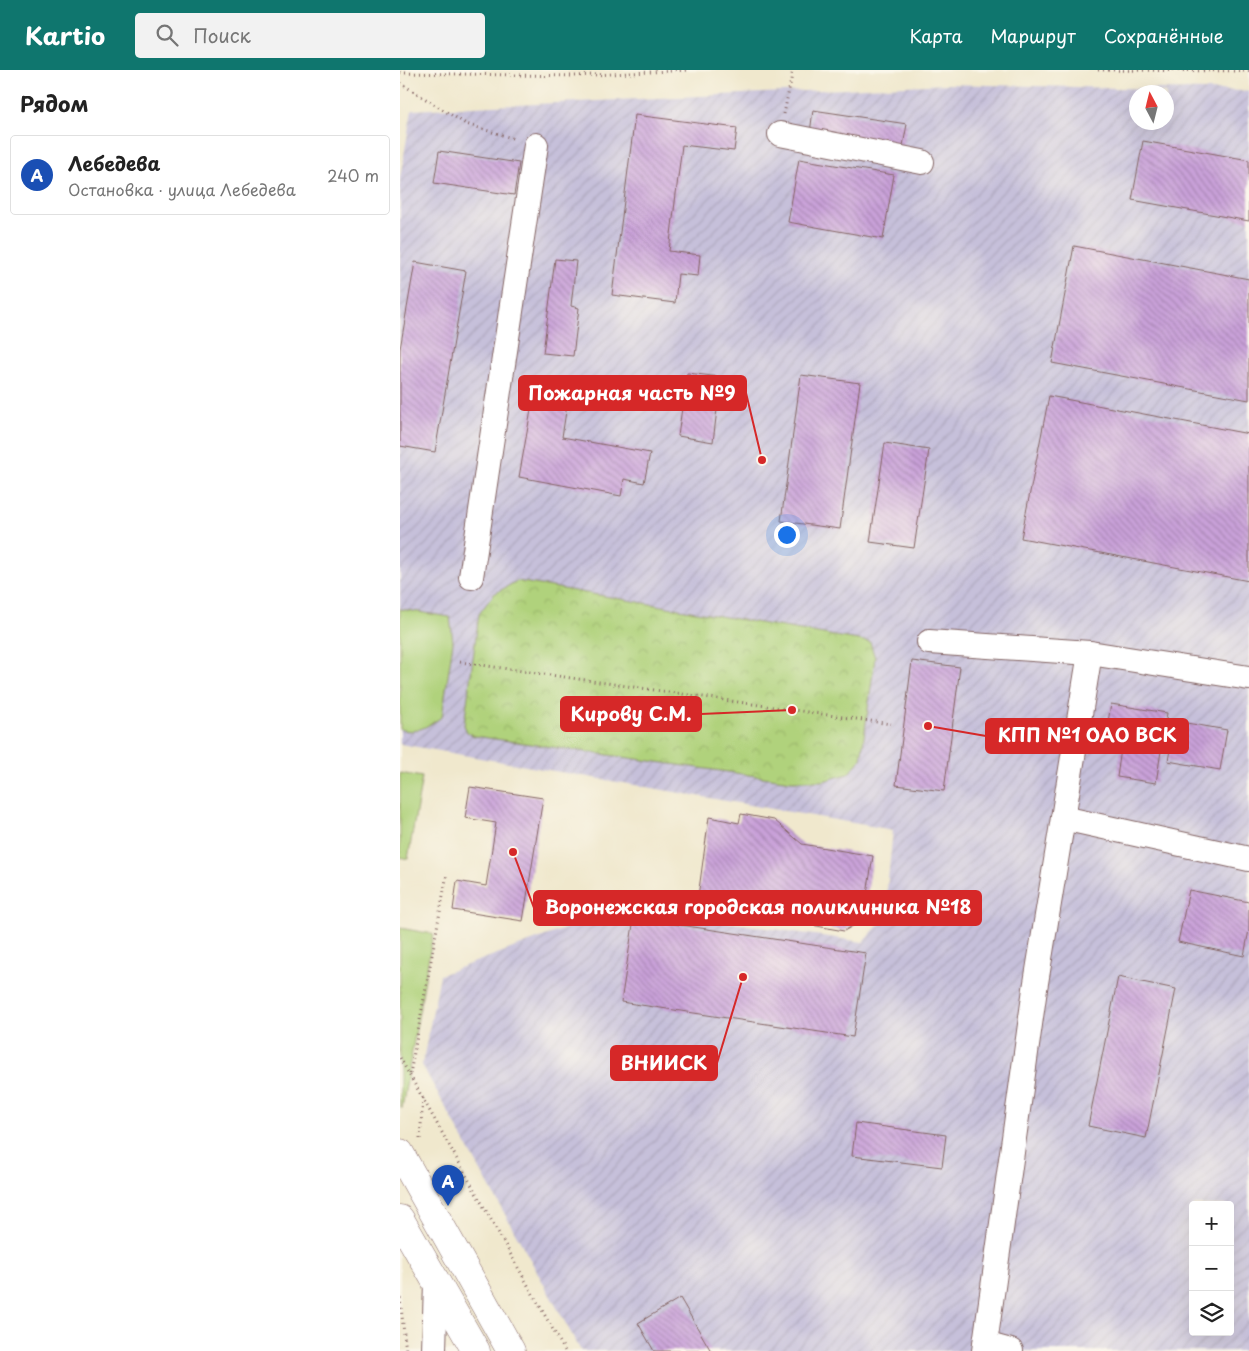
<!DOCTYPE html>
<html lang="ru">
<meta charset="utf-8">
<style>
body{margin:0;font-family:"Playpen Sans",sans-serif;background:#f2f2f2;color:#222}
.controls{position:absolute;right:15px;bottom:15px;display:grid;overflow:hidden;border-radius:5px;box-shadow:0 5px 20px #0002}
.controls button{width:45px;height:45px;display:grid;place-items:center;padding:0;border:0;border-bottom:1px solid #e0e0e0;background:#fff;color:#222;font:25px sans-serif}
.compass{position:absolute;left:729px;top:15px;width:45px;height:45px;border-radius:50%;background:#fff;box-shadow:0 5px 20px #0002;rotate:353deg}
.you{position:absolute;left:386px;top:464px;width:18px;height:18px;margin:-12px;border:4px solid #fff;border-radius:50%;background:#1a73e8;box-shadow:0 0 0 8px #1a73e833}
.badge{display:grid;place-items:center;width:32px;height:32px;border-radius:50%;background:#0f766e;color:#fff;font-size:16px;font-weight:700}
.pin{position:absolute;translate:-50% -41px;filter:drop-shadow(0 1px 2px #0008)}
.pin::after{content:'';position:absolute;top:26px;width:18px;height:15px;background:inherit;clip-path:polygon(0 0,100% 0,50% 100%)}
.list{margin:0;padding:0;list-style:none}
h2{display:flex;justify-content:space-between;align-items:center;height:65px;margin:0;padding:0 20px;font-size:21px}
h2 small{font-size:16px;font-weight:400;color:#767676}
.list li{display:grid;grid-template-columns:32px 1fr auto;gap:15px;align-items:center;box-sizing:border-box;height:80px;margin:0 10px 10px;padding:0 10px;border:1px solid #e0e0e0;border-radius:5px}
.list b{display:block;font-size:19px;white-space:nowrap}
.list p{margin:0;font-size:16px;white-space:nowrap;color:#767676}
.list em{font-size:16px;font-style:normal;color:#767676}
.icon{flex:none;width:28px;height:28px;fill:none;stroke:currentColor;stroke-width:2;stroke-linecap:round;stroke-linejoin:round}
.map{position:relative;flex:none;width:849px;height:1281px;overflow:hidden}
header{display:flex;align-items:center;gap:30px;box-sizing:border-box;height:70px;padding:0 25px;background:#0f766e;color:#fff}
header strong{font-size:24px}
nav{display:flex;gap:28px;margin-inline-start:auto;font-size:18px}
.search{width:350px;height:45px;background:#f2f2f2;display:flex;align-items:center;gap:12px;box-sizing:border-box;padding:0 18px;border-radius:5px;color:#767676;font-size:19px}
main{display:flex}
aside{flex:1;background:#fff}
.map>svg:first-child{display:block}
.industrial{fill:url(#industrial-furrows);fill-rule:evenodd}
.grass{fill:#b0d27b;stroke:#7d7853}
.park{fill:url(#park-crowns);stroke:#7d7853}
.building{fill:url(#building-back-hatch)}
.lines{fill:none;stroke-linecap:round;stroke-linejoin:round}
.minor-casing{stroke:#846564;stroke-width:26}
.highway-casing{stroke:#846564;stroke-width:29}
.path{stroke:#846564;stroke-width:3;stroke-dasharray:1 4;stroke-linecap:butt}
.minor{stroke:#fff;stroke-width:24}
.highway{stroke:#fff;stroke-width:28}
.leader{fill:none;stroke:#d62828;stroke-width:2}
.callout-dot{fill:#d62828;stroke:#fbf7ec;stroke-width:2}
.callout{fill:#d62828;stroke:#d62828;stroke-width:2}
.callout-label{font-size:19px;text-anchor:middle;font-weight:bold;fill:#fff}
</style>
<header>
<strong>Kartio</strong>
<div class="search"><svg class="icon" aria-label="search" viewBox="0 0 24 24"><circle cx="10" cy="10" r="6"/><path d="M15 15l6 6"/></svg>Поиск</div>
<nav><a>Карта</a><a>Маршрут</a><a>Сохранённые</a></nav>
</header>
<main>
<aside>
<h2>Рядом<small></small></h2>
<ul class="list">
<li><span class="badge" style="background:#1a4fb4">A</span><div><b>Лебедева</b><p>Остановка · улица Лебедева</p></div><em>240 m</em></li>
</ul>
</aside>
<div class="map">
<svg width="849" height="1281" viewBox="0 0 849 1281">
<defs>
<pattern id="industrial-furrows" width="10" height="10" patternUnits="userSpaceOnUse" patternTransform="scale(1.25)"><rect width="10" height="10" fill="#c6c0da"/><path d="M-1 1l2-2M0 10L10 0M9 11l2-2" fill="none" stroke="#aca5bb"/></pattern>
<pattern id="park-crowns" width="20" height="18" patternUnits="userSpaceOnUse" patternTransform="scale(1.25)"><rect width="20" height="18" fill="#b0d27b"/><path d="M2 6a3 3 0 1 1 6 0M12 15a3 3 0 1 1 6 0" fill="none" stroke="#99b46a"/></pattern>
<pattern id="building-back-hatch" width="6" height="6" patternUnits="userSpaceOnUse" patternTransform="scale(1.25)"><rect width="6" height="6" fill="#c9a1d9"/><path d="M-1 5l2 2M0 0l6 6M5-1l2 2" fill="none" stroke="#a583b0"/></pattern>
</defs>
<rect width="100%" height="100%" fill="#fbf7ec"/>
<filter id="ink" filterUnits="userSpaceOnUse"><feTurbulence type="fractalNoise" baseFrequency=".02" numOctaves="2"/><feDisplacementMap in="SourceGraphic" scale="10" xChannelSelector="R" yChannelSelector="G"/><feConvolveMatrix kernelMatrix="1 2 1 2 8 2 1 2 1" color-interpolation-filters="sRGB"/></filter>
<filter id="wash" filterUnits="userSpaceOnUse"><feTurbulence type="fractalNoise" baseFrequency=".0096" numOctaves="4" result="noise"/><feDisplacementMap in="SourceGraphic" scale="20" xChannelSelector="R" yChannelSelector="G"/><feGaussianBlur stdDeviation="1.12" result="paint"/><feColorMatrix in="noise" values="0 0 0 0 0 0 0 0 0 0 0 0 0 0 0 0 0 1.4 0 .05"/><feComposite in="paint" operator="in"/></filter>
<g filter="url(#wash)">
<rect width="100%" height="100%" fill="#f0e8cd"/>
<path class="industrial" d="M546,14L849,21V1281H181L22,995L40,905L224,837L463,872L484,849L493,760L0,674V108L12,40ZM736,22H766V52H736ZM793,1135H830V1262H793Z"/>
<g class="grass">
<path d="M0,539L50,547L53,572L42,647C29,655 16,665 0,659Z"/>
<path d="M0,703L22,707L8,789L0,787Z"/>
<path d="M0,858L33,864L2,1038L0,1034Z"/>
</g>
<path class="park" d="M117,511L470,572L475,588L461,689L448,704L423,711H391L74,666L67,662L64,655L79,544L94,524Z"/>
<g id="blocks">
<g class="building">
<path d="M413,40L507,54L503,76L410,63Z"/>
<path d="M235,45L337,58L334,81L282,75L269,181L300,185L298,206L278,204L275,233L212,225Z"/>
<path d="M743,71L849,90V151L732,130Z"/>
<path d="M39,81L119,93L114,125L34,113Z"/>
<path d="M399,89L494,105L483,169L388,152Z"/>
<path d="M674,176L849,209V330L652,293Z"/>
<path d="M155,189L176,191L171,236L179,238L173,286L143,283Z"/>
<path d="M15,192L66,201L35,382L0,376V279Z"/>
<path d="M287,303L321,307L313,372L278,366Z"/>
<path d="M401,305L460,313L440,459L381,451Z"/>
<path d="M649,326L849,364V511L621,468Z"/>
<path d="M133,329L167,335L162,367L250,383L244,413L224,409L221,426L119,407Z"/>
<path d="M485,373L529,380L514,478L470,472Z"/>
<path d="M512,591L560,597L544,721L496,715Z"/>
<path d="M711,634L767,643L756,713L717,707L722,672L705,670Z"/>
<path d="M775,651L827,660L820,700L768,691Z"/>
<path d="M70,717L143,728L123,851L53,840L57,811L86,816L96,753L65,748Z"/>
<path d="M341,744L374,750L402,774L473,786L463,850L444,861L297,834L309,747L339,753Z"/>
<path d="M789,820L849,832V860L844,886L778,872Z"/>
<path d="M234,848L466,883L453,967L221,932Z"/>
<path d="M718,907L776,919L746,1068L688,1056Z"/>
<path d="M456,1053L546,1065L542,1097L452,1086Z"/>
<path d="M280,1228L311,1281H254L238,1253Z"/>
</g>
</g>
</g>
<g filter="url(#ink)">
<use href="#blocks" fill-opacity="0" stroke="#846564" stroke-width="1"/>
<g class="lines">
<defs>
<g id="minor">
<path d="M380,64L522,92"/>
<path d="M71,507L136,75"/>
<path d="M529,572L690,583L849,608"/>
<path d="M663,748L849,789"/>
<path d="M585,1274L611,1281"/>
<path d="M34,1281L36,1211"/>
<path d="M584,1281L635,919L690,583"/>
</g>
<g id="highway">
<path d="M0,1083L111,1281"/>
<path d="M0,1149L76,1281"/>
</g>
</defs>
<use href="#minor" class="minor-casing"/>
<use href="#highway" class="highway-casing"/>
<g class="path">
<path d="M698,0L849,1"/>
<path d="M0,3L174,6L289,0"/>
<path d="M0,13L66,54L115,69"/>
<path d="M384,44L393,0"/>
<path d="M60,592L491,654"/>
<path d="M0,988L165,1281"/>
<path d="M10,1004L47,804"/>
<path d="M20,1069L23,1028"/>
<path d="M0,1228L6,1281"/>
</g>
<use href="#minor" class="minor"/>
<use href="#highway" class="highway"/>
</g>
</g>
<path class="leader" d="M362 390L346 323M392 640L301 644M528 656L586 666M113 782L134 838M343 907L317 993"/>
<g class="callout-dot">
<circle cx="362" cy="390" r="5"/>
<circle cx="392" cy="640" r="5"/>
<circle cx="528" cy="656" r="5"/>
<circle cx="113" cy="782" r="5"/>
<circle cx="343" cy="907" r="5"/>
</g>
<g class="callout">
<rect x="119" y="306" width="227" height="34" rx="5"/>
<rect x="161" y="627" width="140" height="34" rx="5"/>
<rect x="586" y="649" width="202" height="34" rx="5"/>
<rect x="134" y="821" width="447" height="34" rx="5"/>
<rect x="211" y="976" width="106" height="34" rx="5"/>
</g>
<g class="callout-label">
<text x="232" y="330">Пожарная часть №9</text>
<text x="231" y="651">Кирову С.М.</text>
<text x="687" y="672">КПП №1 ОАО ВСК</text>
<text x="358" y="844">Воронежская городская поликлиника №18</text>
<text x="264" y="1000">ВНИИСК</text>
</g>
</svg>
<div class="controls">
<button>+</button>
<button>−</button>
<button><svg class="icon" aria-label="layers" viewBox="0 0 24 24"><path d="M12 4l9 5-9 5-9-5zM3 14l9 5 9-5"/></svg></button>
</div>
<svg class="compass" viewBox="-18 -18 36 36"><path d="M0-13l5 13h-10z" fill="#e53935"/><path d="M0 13l5-13h-10z" fill="#767676"/></svg>
<div class="you"></div>
<div class="pin badge" style="left:48px;top:1136px;background:#1a4fb4">A</div>
</div>
</main>
